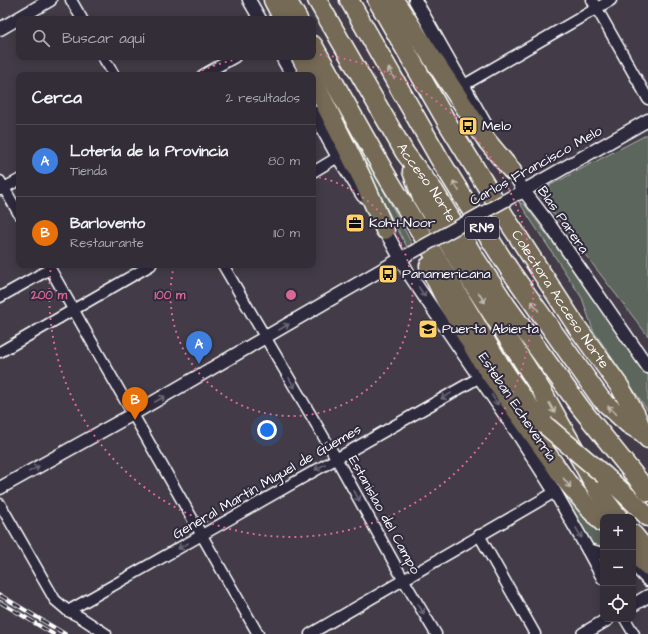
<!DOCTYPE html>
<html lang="es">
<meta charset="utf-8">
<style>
body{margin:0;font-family:"Architects Daughter",sans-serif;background:#3a353e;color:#f1f3f6}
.controls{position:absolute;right:12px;bottom:12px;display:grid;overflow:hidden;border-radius:8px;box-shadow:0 2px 10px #0003}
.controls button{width:36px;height:36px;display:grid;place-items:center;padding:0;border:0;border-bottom:1px solid #4d4951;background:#322d36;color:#f1f3f6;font:20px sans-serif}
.you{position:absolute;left:267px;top:430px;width:14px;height:14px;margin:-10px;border:3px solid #fff;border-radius:50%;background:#1a73e8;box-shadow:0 0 0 6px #1a73e833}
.badge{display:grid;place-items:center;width:26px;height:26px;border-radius:50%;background:#ffd166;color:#fff;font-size:13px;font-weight:700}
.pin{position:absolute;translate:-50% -33px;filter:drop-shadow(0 1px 2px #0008)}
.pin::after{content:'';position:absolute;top:21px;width:14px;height:12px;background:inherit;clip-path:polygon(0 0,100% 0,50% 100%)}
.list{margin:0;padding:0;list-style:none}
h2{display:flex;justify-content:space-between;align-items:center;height:52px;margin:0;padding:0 16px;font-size:17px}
h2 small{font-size:13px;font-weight:400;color:#a8a8ad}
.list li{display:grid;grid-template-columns:26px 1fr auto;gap:12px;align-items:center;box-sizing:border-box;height:72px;padding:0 16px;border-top:1px solid #4d4951}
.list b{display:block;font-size:15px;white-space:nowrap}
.list p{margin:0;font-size:13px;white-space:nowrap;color:#a8a8ad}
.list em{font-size:13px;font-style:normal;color:#a8a8ad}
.icon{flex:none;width:22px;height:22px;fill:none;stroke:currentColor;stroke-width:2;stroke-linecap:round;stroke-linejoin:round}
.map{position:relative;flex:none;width:648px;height:634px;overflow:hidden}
.search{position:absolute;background:#322d36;box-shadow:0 2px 10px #0003;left:16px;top:16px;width:300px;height:44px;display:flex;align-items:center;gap:10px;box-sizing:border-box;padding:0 14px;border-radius:8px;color:#a8a8ad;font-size:15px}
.panel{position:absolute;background:#322d36;box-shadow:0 2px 10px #0003;left:16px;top:72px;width:300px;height:196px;border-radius:8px}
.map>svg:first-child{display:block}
.green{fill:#5c665b;stroke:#aeb2ad}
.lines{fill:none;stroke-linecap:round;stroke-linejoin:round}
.minor-casing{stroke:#fff;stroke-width:13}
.tertiary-casing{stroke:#fff;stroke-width:15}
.motorway-casing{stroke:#fff;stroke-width:21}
.minor{stroke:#2f2a3d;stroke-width:10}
.tertiary{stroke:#2f2a3d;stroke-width:12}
.motorway{stroke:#756a55;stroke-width:18}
.rail-casing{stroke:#fff;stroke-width:4}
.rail{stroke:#2f2a3d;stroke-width:2.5;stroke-dasharray:8;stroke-linecap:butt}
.tertiary-bridge-casing{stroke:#fff;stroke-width:15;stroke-linecap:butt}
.motorway-bridge-casing{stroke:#fff;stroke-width:21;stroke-linecap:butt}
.tertiary-bridge{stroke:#2f2a3d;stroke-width:12}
.motorway-bridge{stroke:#756a55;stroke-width:18}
.oneway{stroke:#c1bcb2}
.oneway2{stroke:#6d6a77}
.ring{fill:none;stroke:#d76994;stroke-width:2;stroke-dasharray:2 4}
.labels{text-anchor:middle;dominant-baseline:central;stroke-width:4;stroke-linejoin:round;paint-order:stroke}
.shield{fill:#2f2a3d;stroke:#c1bfc5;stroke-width:1}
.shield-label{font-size:13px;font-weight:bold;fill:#fff}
.poi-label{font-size:14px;fill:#fff;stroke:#2f2a3d;text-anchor:start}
.street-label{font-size:14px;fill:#fff;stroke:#2f2a3d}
.centre{fill:#d76994;stroke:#2f2a3d;stroke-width:2}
.ring-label{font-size:12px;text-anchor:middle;font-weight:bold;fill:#d76994;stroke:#2f2a3d;stroke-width:4;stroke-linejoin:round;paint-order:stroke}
</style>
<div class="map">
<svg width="648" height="634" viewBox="0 0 648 634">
<rect width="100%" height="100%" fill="#433c48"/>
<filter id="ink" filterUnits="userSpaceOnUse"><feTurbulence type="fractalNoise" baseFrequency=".025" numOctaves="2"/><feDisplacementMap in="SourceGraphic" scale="8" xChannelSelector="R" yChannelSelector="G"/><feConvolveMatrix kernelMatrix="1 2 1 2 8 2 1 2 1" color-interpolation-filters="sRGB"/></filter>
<g filter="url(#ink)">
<g class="green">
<path d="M348,131L356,140L361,148L412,244L407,247L357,152Z"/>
<path d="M648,134V336L540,196L541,190Z"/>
<path d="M519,202L525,205L648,371V411L593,330L582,298Z"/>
<path d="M464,290L530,388L548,418L517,382Z"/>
<path d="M520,429L603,530V551L592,549Z"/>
</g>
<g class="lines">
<defs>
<g id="minor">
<path d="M71,0L82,19"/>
<path d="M592,0L648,99"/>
<path d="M103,57L114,75"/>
<path d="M203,75L235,57"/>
<path d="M464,85L611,0"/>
<path d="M313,172L338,157"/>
<path d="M0,181L19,214"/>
<path d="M0,190L19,180"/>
<path d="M48,265L258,634"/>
<path d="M223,265L336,458L403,579L436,634"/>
<path d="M0,297L50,269"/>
<path d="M0,352L151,265"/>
<path d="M0,504L55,600L68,611L80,617L106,634"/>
<path d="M479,535L535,634"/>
<path d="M68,611L480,377"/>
<path d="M625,619L634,634"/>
<path d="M310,634L555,492"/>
</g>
<g id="tertiary">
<path d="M249,0L260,19"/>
<path d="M415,0L487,127"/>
<path d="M0,29L50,0"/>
<path d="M282,57L292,75"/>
<path d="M313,112L338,157L363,196"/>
<path d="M508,164L524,191L547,221L648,367"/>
<path d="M518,194L648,120"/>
<path d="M382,225L409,274L518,434L555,492L588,550L603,578"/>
<path d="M0,488L133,414L407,255"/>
<path d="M588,550L603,554"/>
<path d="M633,564L648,580"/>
<path d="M633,605L648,596"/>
<path d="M583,634L608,619"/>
</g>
<g id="motorway">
<path d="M273,0L283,19"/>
<path d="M287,0L298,19"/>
<path id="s1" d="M317,0L405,153L434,191L475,258L506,305L580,407L648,492"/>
<path d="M349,0L439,158L468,205L509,269L601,399L628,424L643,433L648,439"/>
<path id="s2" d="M377,0L448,124L509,223L577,327L620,387L636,415L643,433"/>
<path d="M394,0L487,141L512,171"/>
<path d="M313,45L385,173L499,363C513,385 528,405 545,425"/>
<path d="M301,57L310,75"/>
<path d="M313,80L364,182L385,230"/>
<path d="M412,171L422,198L464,270L542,391L598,491L618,517"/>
<path d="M429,266L446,301L482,362L567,482L593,513L603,523"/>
<path d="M604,475L629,498L648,517"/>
<path d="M633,534L648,552"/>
<path d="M633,553L648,566"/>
</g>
</defs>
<use href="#minor" class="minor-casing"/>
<use href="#tertiary" class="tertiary-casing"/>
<use href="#motorway" class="motorway-casing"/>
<use href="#minor" class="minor"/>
<use href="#tertiary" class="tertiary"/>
<use href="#motorway" class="motorway"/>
<defs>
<g id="rail">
<path d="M0,595L65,634"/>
<path d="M0,602L53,634"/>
</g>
</defs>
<use href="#rail" class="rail-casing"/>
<use href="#rail" class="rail"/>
<defs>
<path id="tertiary-bridge" d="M411,253L513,196"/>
<path id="motorway-bridge" d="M545,425L604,475"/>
</defs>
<use href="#tertiary-bridge" class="tertiary-bridge-casing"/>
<use href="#motorway-bridge" class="motorway-bridge-casing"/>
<use href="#tertiary-bridge" class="tertiary-bridge"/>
<use href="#motorway-bridge" class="motorway-bridge"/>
</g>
<defs><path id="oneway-shaft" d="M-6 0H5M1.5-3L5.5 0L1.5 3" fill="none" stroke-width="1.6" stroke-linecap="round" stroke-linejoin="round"/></defs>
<g class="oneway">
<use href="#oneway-shaft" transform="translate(391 73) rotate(-120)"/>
<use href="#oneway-shaft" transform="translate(456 186) rotate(-121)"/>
<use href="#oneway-shaft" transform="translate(482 298) rotate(57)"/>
<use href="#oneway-shaft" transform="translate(535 306) rotate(-125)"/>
<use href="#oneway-shaft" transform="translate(552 408) rotate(61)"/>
<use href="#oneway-shaft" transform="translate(612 410) rotate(-137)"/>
<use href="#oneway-shaft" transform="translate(567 483) rotate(53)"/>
</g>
<g class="oneway2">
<use href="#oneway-shaft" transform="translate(422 292) rotate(56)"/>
<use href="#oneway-shaft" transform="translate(284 327) rotate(-30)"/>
<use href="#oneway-shaft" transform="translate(292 383) rotate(60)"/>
<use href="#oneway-shaft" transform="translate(446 396) rotate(151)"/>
<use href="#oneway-shaft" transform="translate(160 399) rotate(-30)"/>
<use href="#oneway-shaft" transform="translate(495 400) rotate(56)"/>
<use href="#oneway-shaft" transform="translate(320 467) rotate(150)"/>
<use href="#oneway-shaft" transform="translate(34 469) rotate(-29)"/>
<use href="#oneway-shaft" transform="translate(357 496) rotate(61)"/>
<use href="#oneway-shaft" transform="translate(579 533) rotate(60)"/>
<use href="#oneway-shaft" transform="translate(183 546) rotate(151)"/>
<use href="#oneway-shaft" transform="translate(421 609) rotate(59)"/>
</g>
</g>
<g class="ring">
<path d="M313 176A121 121 0 1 1 174 266"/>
<path d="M191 75A242 242 0 0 1 247 57M314 54A242 242 0 1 1 51 266"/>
</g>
<defs>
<symbol id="bus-square" viewBox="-11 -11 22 22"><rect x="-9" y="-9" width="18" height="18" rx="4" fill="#ffd166" stroke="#2f2a3d"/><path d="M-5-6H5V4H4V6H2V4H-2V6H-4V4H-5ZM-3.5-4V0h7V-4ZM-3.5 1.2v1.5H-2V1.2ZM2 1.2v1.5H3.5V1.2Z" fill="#111"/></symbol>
<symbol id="office-square" viewBox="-11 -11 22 22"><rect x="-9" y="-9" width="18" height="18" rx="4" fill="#ffd166" stroke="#2f2a3d"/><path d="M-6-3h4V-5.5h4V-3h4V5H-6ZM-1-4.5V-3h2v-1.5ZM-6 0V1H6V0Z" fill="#111"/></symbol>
<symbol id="school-square" viewBox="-11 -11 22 22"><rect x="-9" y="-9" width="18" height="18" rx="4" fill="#ffd166" stroke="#2f2a3d"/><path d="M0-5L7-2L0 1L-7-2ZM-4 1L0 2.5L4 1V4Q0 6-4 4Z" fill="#111"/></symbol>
</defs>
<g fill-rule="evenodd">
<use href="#bus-square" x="457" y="115" width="22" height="22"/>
<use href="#office-square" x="344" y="212" width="22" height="22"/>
<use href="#bus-square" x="377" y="263" width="22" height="22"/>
<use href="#school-square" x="417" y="318" width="22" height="22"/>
</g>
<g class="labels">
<rect class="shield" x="465" y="217" width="34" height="22" rx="3"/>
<g class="shield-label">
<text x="482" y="228">RN9</text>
</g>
<g class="poi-label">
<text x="482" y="126">Melo</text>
<text x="369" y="223">Koh-I-Noor</text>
<text x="402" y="274">Panamericana</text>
<text x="442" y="329">Puerta Abierta</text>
</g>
<g class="street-label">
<text transform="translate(536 166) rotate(-29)">Carlos Francisco Melo</text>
<text stroke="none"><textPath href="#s1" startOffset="213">Acceso Norte</textPath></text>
<text transform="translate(563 220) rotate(55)">Blas Parera</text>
<text stroke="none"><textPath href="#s2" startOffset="351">Colectora Acceso Norte</textPath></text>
<text transform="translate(517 407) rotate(56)">Esteban Echeverría</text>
<text transform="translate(267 482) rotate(-30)">General Martín Miguel de Güemes</text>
<text transform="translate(384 515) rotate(61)">Estanislao del Campo</text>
</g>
</g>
<circle cx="291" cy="295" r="6" class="centre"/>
<g class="ring-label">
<text x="170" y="299">100 m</text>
<text x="49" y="299">200 m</text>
</g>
</svg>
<div class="controls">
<button>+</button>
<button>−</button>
<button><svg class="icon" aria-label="locate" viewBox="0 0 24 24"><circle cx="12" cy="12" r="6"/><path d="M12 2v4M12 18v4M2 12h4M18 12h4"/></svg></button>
</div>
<div class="you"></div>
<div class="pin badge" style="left:199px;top:364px;background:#3f7fe0">A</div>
<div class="pin badge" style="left:135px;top:420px;background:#e8710a">B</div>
<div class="search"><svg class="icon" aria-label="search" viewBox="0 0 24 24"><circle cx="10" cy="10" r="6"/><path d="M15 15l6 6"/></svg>Buscar aquí</div>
<section class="panel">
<h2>Cerca<small>2 resultados</small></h2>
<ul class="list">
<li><span class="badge" style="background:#3f7fe0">A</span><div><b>Lotería de la Provincia</b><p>Tienda</p></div><em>80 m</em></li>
<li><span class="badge" style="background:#e8710a">B</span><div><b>Barlovento</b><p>Restaurante</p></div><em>110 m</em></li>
</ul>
</section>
</div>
